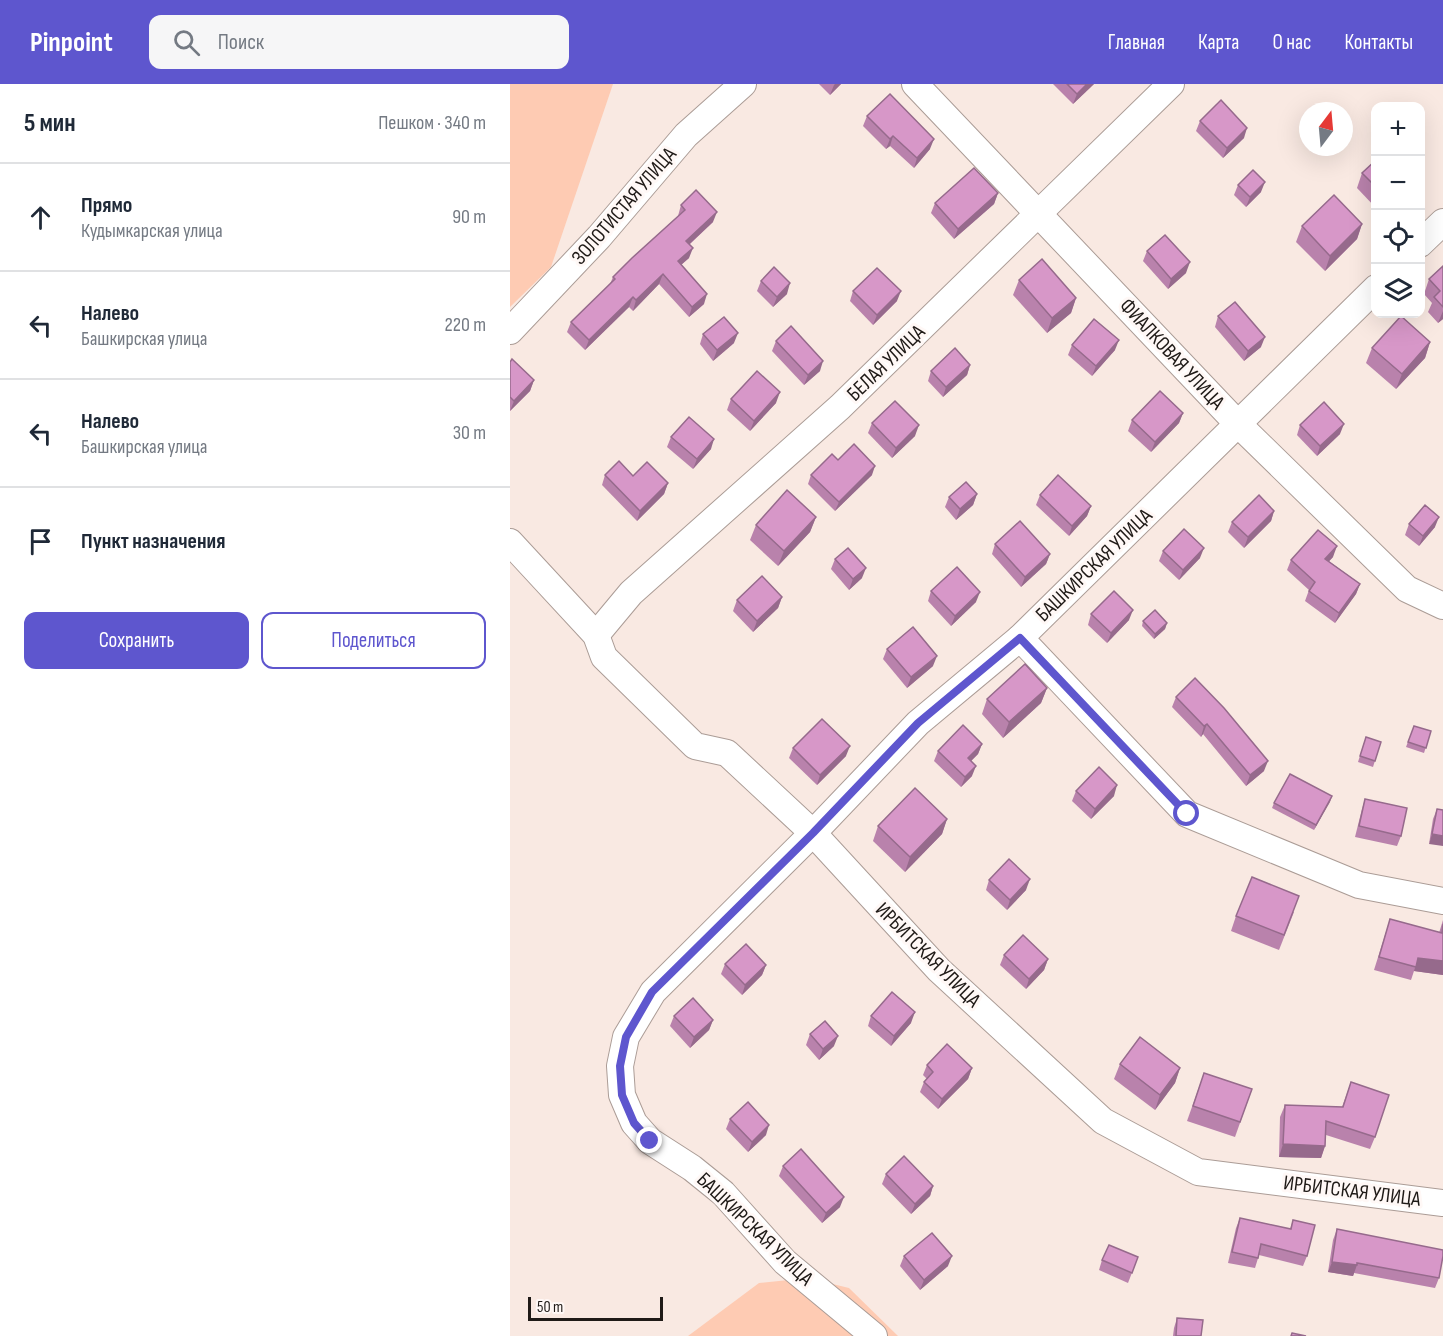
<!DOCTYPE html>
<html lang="ru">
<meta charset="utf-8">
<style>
body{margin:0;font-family:"Sofia Sans Condensed",sans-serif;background:#f6f6f7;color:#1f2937}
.controls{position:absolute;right:18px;top:18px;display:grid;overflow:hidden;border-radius:12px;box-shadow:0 6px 24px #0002}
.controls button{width:54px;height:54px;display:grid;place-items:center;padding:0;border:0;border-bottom:2px solid #e0e1e3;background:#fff;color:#1f2937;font:30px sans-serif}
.compass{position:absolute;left:789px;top:18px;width:54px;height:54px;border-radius:50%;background:#fff;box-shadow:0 6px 24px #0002;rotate:16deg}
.scale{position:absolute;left:18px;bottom:15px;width:135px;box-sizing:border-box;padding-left:6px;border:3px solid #1f1a17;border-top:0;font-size:16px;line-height:21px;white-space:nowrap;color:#1f1a17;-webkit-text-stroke:4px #fff8f6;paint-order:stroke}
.stop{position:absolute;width:18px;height:18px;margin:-14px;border:4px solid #5e56ce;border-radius:50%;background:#fff}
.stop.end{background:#5e56ce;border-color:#fff;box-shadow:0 2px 6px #0008}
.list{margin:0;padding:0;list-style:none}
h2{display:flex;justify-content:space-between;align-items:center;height:78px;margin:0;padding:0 24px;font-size:26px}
h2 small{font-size:20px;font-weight:400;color:#747a83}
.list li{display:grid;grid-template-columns:39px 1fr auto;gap:18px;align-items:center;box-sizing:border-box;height:108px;padding:0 24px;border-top:2px solid #e0e1e3}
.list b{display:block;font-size:22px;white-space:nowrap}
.list p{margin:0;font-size:20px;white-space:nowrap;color:#747a83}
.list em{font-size:20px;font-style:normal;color:#747a83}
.actions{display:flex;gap:12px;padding:18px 24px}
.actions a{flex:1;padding:14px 0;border:2px solid #5e56ce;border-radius:12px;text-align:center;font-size:21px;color:#5e56ce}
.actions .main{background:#5e56ce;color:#fff}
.icon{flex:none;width:33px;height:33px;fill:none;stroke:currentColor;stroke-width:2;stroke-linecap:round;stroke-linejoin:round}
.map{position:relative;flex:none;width:933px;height:1252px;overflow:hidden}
header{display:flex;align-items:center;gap:36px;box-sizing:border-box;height:84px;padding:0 30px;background:#5e56ce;color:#fff}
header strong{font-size:28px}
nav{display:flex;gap:33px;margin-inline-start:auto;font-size:21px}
.search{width:420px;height:54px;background:#f6f6f7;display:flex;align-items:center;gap:15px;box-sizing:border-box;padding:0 21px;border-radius:12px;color:#747a83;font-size:22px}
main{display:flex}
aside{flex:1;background:#fff}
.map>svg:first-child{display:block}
.green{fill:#fecbb3}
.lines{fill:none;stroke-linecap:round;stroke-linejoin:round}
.minor-casing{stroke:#ab9c96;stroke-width:28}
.minor{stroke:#fff;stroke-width:26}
.wall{fill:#b982ac}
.shaded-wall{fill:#966a8c}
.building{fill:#d797c8;stroke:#966a8c;stroke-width:1.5}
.route{stroke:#5e56ce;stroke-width:8}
.labels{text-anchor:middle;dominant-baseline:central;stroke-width:6;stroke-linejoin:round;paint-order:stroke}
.street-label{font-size:21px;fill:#1f1a17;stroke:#fff8f6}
</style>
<header>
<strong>Pinpoint</strong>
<div class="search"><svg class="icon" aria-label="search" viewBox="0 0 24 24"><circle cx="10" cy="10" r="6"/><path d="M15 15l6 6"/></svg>Поиск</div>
<nav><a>Главная</a><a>Карта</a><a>О нас</a><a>Контакты</a></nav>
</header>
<main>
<aside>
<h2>5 мин<small>Пешком · 340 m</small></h2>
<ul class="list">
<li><svg class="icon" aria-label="ahead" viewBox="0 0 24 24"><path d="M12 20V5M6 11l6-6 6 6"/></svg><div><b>Прямо</b><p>Кудымкарская улица</p></div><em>90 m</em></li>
<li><svg class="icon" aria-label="left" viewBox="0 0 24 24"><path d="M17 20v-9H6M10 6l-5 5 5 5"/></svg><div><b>Налево</b><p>Башкирская улица</p></div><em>220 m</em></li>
<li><svg class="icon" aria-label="left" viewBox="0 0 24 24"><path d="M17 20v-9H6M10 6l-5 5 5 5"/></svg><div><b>Налево</b><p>Башкирская улица</p></div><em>30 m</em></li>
<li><svg class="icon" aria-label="arrive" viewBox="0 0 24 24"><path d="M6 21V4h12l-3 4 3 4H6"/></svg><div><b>Пункт назначения</b></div></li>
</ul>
<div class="actions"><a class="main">Сохранить</a><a>Поделиться</a></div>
</aside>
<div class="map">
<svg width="933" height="1252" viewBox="0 0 933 1252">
<rect width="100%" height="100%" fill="#f9e9e2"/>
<g class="green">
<path d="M0,0H103L41,183L0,223Z"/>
<path d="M298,1194L339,1204L388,1252H178L249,1199Z"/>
</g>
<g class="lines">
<defs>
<g id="minor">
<path d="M405,0L728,340L897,505L933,522"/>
<path d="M910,160L933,138"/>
<path d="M0,247L89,153L176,51L233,0"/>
<path d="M0,458L86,551L94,573L185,662L217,669L303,749L429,886L593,1037L688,1088L933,1119"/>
<path d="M86,551L121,509L330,323L661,0"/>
<path d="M510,554L677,730L849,801L933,817"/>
<path d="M364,1252L275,1178L213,1109L182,1084L140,1057L124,1039L112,1011L110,982L116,953L143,908L303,749L408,639L510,554L866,204"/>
</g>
</defs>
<use href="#minor" class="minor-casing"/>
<use href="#minor" class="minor"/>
</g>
<g class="wall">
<path d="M309,0H331L320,11Z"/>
<path d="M543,0H584L563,20Z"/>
<path d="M357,32L420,65L404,84L380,62L376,65L353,42Z"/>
<path d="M690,37L734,54L713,74L686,47Z"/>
<path d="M866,76V124L847,104L852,89Z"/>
<path d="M728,101L751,108L736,123L724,111Z"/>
<path d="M488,109L484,120L444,155L421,129L425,119Z"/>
<path d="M171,121L203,138L180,160L179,174L171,181L194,220L179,233L149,200L123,227L119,223L75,266L57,248L61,238L100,200L103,193L168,132Z"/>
<path d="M852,140L847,155L815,187L786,158L792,142Z"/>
<path d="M637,167L676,189L658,205L633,177Z"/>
<path d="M933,182V235L928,239L918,228L922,219L914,210L919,195Z"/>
<path d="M509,196L566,214L561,229L537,249L503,211Z"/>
<path d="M251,197L277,210L263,223L247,207Z"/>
<path d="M343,207L387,217L363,241L340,217Z"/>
<path d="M708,232L751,263L734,277L705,243Z"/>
<path d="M193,250L224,259L203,277L190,260Z"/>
<path d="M266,257L310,287L294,301L262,267Z"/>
<path d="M920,258L915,274L886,305L856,279L862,264Z"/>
<path d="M562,261L605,266L582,292L558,271Z"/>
<path d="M0,278L24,296L20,307L0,327Z"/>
<path d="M460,281L457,291L433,313L418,297L421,287Z"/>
<path d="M221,315L266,319L240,347L217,326Z"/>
<path d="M673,329L669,339L641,368L618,347L622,336Z"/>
<path d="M362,339L405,352L382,374L358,349Z"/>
<path d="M790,341L830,350L807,372L787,351Z"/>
<path d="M161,353L201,365L183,385L157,363Z"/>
<path d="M328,376L362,391L325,427L298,400L301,391Z"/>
<path d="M95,391L158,399L154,410L127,437L92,401Z"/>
<path d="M467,410L463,421L446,436L435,423L439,413Z"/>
<path d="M530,411L581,422L577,432L559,452L526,421Z"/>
<path d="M764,427L761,437L734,464L718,448L722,438Z"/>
<path d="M306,433L300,448L268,482L240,456L246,441Z"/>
<path d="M899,440L925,443L909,462L895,451Z"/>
<path d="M485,460L540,470L536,480L511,503L482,470Z"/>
<path d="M653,467L690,474L669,496L649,477Z"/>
<path d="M823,473L819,477L850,500L846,510L825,539L795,517L799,506L777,486L781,476Z"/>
<path d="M325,475L352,494L339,506L321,485Z"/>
<path d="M421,507L466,518L441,542L418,517Z"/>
<path d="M272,513L268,524L243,548L223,527L227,516Z"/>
<path d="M581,530L619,536L597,559L578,541Z"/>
<path d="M633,537L657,539L655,545L644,555L632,542Z"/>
<path d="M377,565L423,582L397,604L373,575Z"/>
<path d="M537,604L531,619L493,654L472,630L477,615Z"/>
<path d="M666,613L754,687L736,702L693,650L691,653L662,623Z"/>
<path d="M904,642L921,647L914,669L896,663Z"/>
<path d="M856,653L871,658L863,683L848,678Z"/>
<path d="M472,660L468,670L461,677L462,692L451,703L424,677L428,667Z"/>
<path d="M283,664L336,672L307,701L279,674Z"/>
<path d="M566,707L604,712L581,735L562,717Z"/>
<path d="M822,712L804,746L762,724L764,719Z"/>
<path d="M855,715L891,752L887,762L845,753L852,725Z"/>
<path d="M927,725L933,726L919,760L923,735Z"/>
<path d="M437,735L432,750L395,788L363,757L368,742Z"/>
<path d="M479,796L516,806L497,826L476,806Z"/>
<path d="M784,828L769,866L721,847L726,832Z"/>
<path d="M880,835L929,849L933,836V891L904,887L901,896L864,886Z"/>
<path d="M494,871L538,875L534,886L516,905L490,881Z"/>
<path d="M215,880L256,881L252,891L232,911L211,890Z"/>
<path d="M164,932L203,936L199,946L180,964L160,942Z"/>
<path d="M361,932L401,939L381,962L358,942Z"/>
<path d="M300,950L324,962L309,976L296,961Z"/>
<path d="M610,980L670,984L665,999L645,1026L604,995Z"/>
<path d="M417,981L462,984L458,995L428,1025L410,1008L414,998L417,995L413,991Z"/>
<path d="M694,989L742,1005L725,1053L677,1037Z"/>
<path d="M841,998L865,1053L860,1065L816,1051L815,1062L811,1074L769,1073L770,1033L775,1021L832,1023Z"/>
<path d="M220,1035L256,1051L238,1068L216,1045Z"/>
<path d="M273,1082L330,1123L312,1139L269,1092Z"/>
<path d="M376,1090L423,1102L420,1112L401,1130L372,1100Z"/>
<path d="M730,1134L780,1145L783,1136L797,1172L793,1182L749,1171L745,1184L718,1179L726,1144Z"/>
<path d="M827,1145L929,1194L925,1204L844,1189L843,1192L818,1188L823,1156Z"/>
<path d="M394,1172L438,1182L410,1206L390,1182Z"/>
<path d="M628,1173L618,1199L589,1186L592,1176Z"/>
<path d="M667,1234L691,1252H663L664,1244Z"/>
</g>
<g class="shaded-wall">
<path d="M325,0H331L320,11L324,1Z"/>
<path d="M577,0H584L563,20L567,10Z"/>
<path d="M737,44L734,54L713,74L717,64Z"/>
<path d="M383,52L380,62L376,65L380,55Z"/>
<path d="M424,55L420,65L404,84L407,74Z"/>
<path d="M755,98L751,108L736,123L740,113Z"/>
<path d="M488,109L484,120L444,155L448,145Z"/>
<path d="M207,128L203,138L172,167L176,157Z"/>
<path d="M852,140L847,155L815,187L820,172Z"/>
<path d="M183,164L179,174L164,187L168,177Z"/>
<path d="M680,178L676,189L658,205L661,195Z"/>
<path d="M153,190L149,200L123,227L126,216Z"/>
<path d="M280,199L277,210L263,223L267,213Z"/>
<path d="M391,207L387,217L363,241L367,231Z"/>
<path d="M197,210L194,220L179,233L182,223Z"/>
<path d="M123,213L119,223L75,266L79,256Z"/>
<path d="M566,214L561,229L537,249L542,234Z"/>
<path d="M933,227V235L928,239Z"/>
<path d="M228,249L224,259L203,277L207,266Z"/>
<path d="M755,253L751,263L734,277L738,267Z"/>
<path d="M609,256L605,266L582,292L586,282Z"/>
<path d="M920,258L915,274L886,305L892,290Z"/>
<path d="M313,277L310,287L294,301L298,291Z"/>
<path d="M460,281L457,291L433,313L436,303Z"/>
<path d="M24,296L20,307L0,327L4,317Z"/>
<path d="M270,308L266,319L240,347L244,337Z"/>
<path d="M673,329L669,339L641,368L645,358Z"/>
<path d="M834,340L830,350L807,372L810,362Z"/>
<path d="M409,341L405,352L382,374L386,364Z"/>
<path d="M204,355L201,365L183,385L187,375Z"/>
<path d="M365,382L362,391L325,427L329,418Z"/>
<path d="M158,399L154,410L127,437L130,427Z"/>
<path d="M467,410L463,421L446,436L450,425Z"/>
<path d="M581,422L577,432L559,452L562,442Z"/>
<path d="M764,427L761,437L734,464L738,453Z"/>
<path d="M306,433L300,448L268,482L274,467Z"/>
<path d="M929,433L925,443L909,462L913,452Z"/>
<path d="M827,462L823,473L812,485L815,475Z"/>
<path d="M694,464L690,474L669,496L673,486Z"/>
<path d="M540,470L536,480L511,503L515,493Z"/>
<path d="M356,484L352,494L339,506L343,495Z"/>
<path d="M850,500L846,510L825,539L829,529Z"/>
<path d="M470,508L466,518L441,542L445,532Z"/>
<path d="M272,513L268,524L243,548L247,537Z"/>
<path d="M623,526L619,536L597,559L601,549Z"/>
<path d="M657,539L655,545L644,555L645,550Z"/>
<path d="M427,572L423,582L397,604L401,593Z"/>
<path d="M537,604L531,619L493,654L499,638Z"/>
<path d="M697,640L693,650L691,653L694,642Z"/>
<path d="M472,660L468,670L454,684L458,674Z"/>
<path d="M340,662L336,672L307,701L310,691Z"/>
<path d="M758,677L754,687L736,702L740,691Z"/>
<path d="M466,682L462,692L451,703L455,693Z"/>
<path d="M607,701L604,712L581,735L585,725Z"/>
<path d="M822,712L820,718L804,746L806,741Z"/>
<path d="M437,735L432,750L395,788L400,773Z"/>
<path d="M922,750L933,752V762L919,760Z"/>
<path d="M520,795L516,806L497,826L500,816Z"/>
<path d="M908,874L933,877V891L904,887Z"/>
<path d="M538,875L534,886L516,905L519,895Z"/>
<path d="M256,881L252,891L232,911L235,901Z"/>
<path d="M405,928L401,939L381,962L384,952Z"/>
<path d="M203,936L199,946L180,964L184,953Z"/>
<path d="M328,952L324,962L309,976L313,965Z"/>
<path d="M462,984L458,995L428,1025L432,1015Z"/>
<path d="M670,984L665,999L645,1026L650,1011Z"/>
<path d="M259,1041L256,1051L238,1068L242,1058Z"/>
<path d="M773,1060L815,1062L811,1074L769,1073Z"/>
<path d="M423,1102L420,1112L401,1130L405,1120Z"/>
<path d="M334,1113L330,1123L312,1139L316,1129Z"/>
<path d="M442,1172L438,1182L410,1206L414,1196Z"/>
<path d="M822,1178L847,1181L843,1192L818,1188Z"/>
</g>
<g class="building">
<path d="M557,0H577L567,10Z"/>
<path d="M380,10L424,55L407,74L383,52L380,55L357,32Z"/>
<path d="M711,16L737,44L717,64L690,37Z"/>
<path d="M866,76V103L852,89Z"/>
<path d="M464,84L488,109L448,145L425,119Z"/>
<path d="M743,86L755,98L740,113L728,101Z"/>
<path d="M186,106L207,128L176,157L183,164L168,177L197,210L182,223L153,190L126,216L123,213L79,256L61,238L105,195L103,193L122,174L175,126L171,121Z"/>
<path d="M824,111L852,140L820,172L792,142Z"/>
<path d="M655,151L680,178L661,195L637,167Z"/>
<path d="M532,175L566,214L542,234L509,196Z"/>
<path d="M933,182V223L924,213L930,207L919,195Z"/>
<path d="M264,183L280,199L267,213L251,197Z"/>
<path d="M367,184L391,207L367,231L343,207Z"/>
<path d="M725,218L755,253L738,267L708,232Z"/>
<path d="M891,232L920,258L892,290L862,264Z"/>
<path d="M214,233L228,249L207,266L193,250Z"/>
<path d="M584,235L609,256L586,282L562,261Z"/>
<path d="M281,242L313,277L298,291L266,257Z"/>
<path d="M445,264L460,281L436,303L421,287Z"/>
<path d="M2,275L24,296L4,317L0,313V278Z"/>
<path d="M247,287L270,308L244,337L221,315Z"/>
<path d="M650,307L673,329L645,358L622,336Z"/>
<path d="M385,317L409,341L386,364L362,339Z"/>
<path d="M814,318L834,340L810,362L790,341Z"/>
<path d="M179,333L204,355L187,375L161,353Z"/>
<path d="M344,360L365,382L329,418L301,391L322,370L328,376Z"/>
<path d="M109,377L123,392L137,378L158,399L130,427L95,391Z"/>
<path d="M548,391L581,422L562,442L530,411Z"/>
<path d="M456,398L467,410L450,425L439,413Z"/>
<path d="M277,406L306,433L274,467L246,441Z"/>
<path d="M749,411L764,427L738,453L722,438Z"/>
<path d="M915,421L929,433L913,452L899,440Z"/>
<path d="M510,437L540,470L515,493L485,460Z"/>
<path d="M674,445L694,464L673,486L653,467Z"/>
<path d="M808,446L827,462L815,475L850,500L829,529L799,507L805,498L781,476Z"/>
<path d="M338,464L356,484L343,495L325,475Z"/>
<path d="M447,483L470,508L445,532L421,507Z"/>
<path d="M252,492L272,513L247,537L227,516Z"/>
<path d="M604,507L623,526L601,549L581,530Z"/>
<path d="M645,526L657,539L645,550L633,537Z"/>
<path d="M403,543L427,572L401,593L377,565Z"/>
<path d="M515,580L537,604L499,638L477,615Z"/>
<path d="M685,594L714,624L758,677L740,691L697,640L694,642L666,613Z"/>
<path d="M312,635L340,662L310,691L283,664Z"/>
<path d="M453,641L472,660L458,674L466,682L455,693L428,667Z"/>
<path d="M904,642L921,647L916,664L898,658Z"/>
<path d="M856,653L871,658L865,677L850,672Z"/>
<path d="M589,683L607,701L585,725L566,707Z"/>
<path d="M780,690L822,712L806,741L764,719Z"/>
<path d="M405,704L437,735L400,773L368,742Z"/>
<path d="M855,715L897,724L891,752L849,742Z"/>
<path d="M927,725L933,726V752L922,750Z"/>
<path d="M499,775L520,795L500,816L479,796Z"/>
<path d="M742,793L789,812L774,851L726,832Z"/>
<path d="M880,835L932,849L933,840V877L908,874L906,883L869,873Z"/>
<path d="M513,851L538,875L519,895L494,871Z"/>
<path d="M236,860L256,881L235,901L215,880Z"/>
<path d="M382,908L405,928L384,952L361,932Z"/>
<path d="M183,914L203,936L184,953L164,932Z"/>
<path d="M315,937L328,952L313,965L300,950Z"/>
<path d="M630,953L670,984L650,1011L610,980Z"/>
<path d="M437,960L462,984L432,1015L414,998L423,988L417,981Z"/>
<path d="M694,989L742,1005L730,1038L683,1022Z"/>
<path d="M841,998L879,1011L865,1053L816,1037L815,1062L773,1060L775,1021L833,1023Z"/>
<path d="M238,1018L259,1041L242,1058L220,1035Z"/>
<path d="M291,1065L334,1113L316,1129L273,1082Z"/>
<path d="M394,1072L423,1102L405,1120L376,1090Z"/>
<path d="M730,1134L781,1145L783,1136L805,1141L797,1172L751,1160L748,1174L722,1168Z"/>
<path d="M827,1145L933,1166V1172L929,1194L847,1179V1181L822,1178Z"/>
<path d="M422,1149L442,1172L414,1196L394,1172Z"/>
<path d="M599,1161L628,1173L622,1189L592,1176Z"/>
<path d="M667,1234L693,1236L691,1252H666Z"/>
<path d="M782,1249L796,1252H781Z"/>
</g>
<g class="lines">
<path class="route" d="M140,1057L124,1039L112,1011L110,982L116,953L142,908L303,749L408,639L510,554L677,730"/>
</g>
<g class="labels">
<g class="street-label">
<text transform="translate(114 122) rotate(-49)">ЗОЛОТИСТАЯ УЛИЦА</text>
<text transform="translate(662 270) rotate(47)">ФИАЛКОВАЯ УЛИЦА</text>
<text transform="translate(376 279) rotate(-44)">БЕЛАЯ УЛИЦА</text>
<text transform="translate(584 481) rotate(-44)">БАШКИРСКАЯ УЛИЦА</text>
<text transform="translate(418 871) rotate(45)">ИРБИТСКАЯ УЛИЦА</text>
<text transform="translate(842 1107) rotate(7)">ИРБИТСКАЯ УЛИЦА</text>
<text transform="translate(245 1145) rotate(44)">БАШКИРСКАЯ УЛИЦА</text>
</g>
</g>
</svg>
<div class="controls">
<button>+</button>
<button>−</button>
<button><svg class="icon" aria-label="locate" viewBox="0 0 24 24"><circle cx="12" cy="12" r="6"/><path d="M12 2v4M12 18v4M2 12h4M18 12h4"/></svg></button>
<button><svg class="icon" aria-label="layers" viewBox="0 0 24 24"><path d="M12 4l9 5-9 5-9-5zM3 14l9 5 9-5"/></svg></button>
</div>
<svg class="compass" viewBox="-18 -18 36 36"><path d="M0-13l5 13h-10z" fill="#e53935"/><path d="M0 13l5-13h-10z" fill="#747a83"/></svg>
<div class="scale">50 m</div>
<div class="stop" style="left:677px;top:730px"></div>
<div class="stop end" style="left:140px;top:1057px"></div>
</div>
</main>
